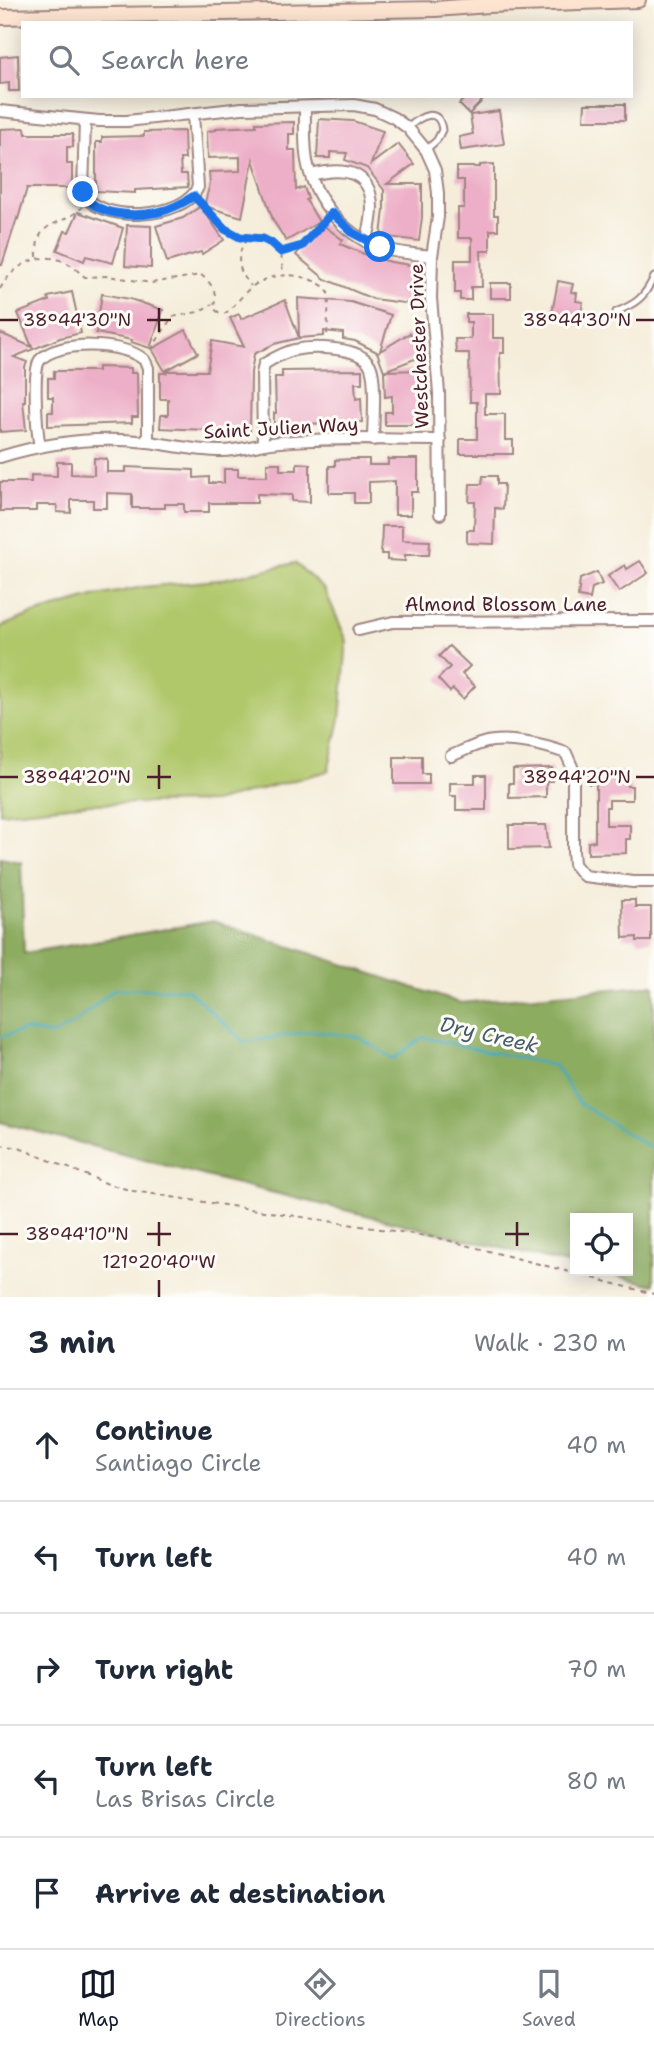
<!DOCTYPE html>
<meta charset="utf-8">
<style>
body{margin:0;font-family:"Shantell Sans",sans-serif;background:#f6f6f7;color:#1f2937}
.controls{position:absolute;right:21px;bottom:21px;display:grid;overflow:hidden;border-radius:0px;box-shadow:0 4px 18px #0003}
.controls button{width:63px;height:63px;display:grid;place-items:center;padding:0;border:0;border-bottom:2px solid #e0e1e3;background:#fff;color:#1f2937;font:35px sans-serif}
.stop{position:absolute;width:21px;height:21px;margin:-16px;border:5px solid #1a73e8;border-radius:50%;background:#fff}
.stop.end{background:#1a73e8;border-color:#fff;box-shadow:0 2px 7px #0008}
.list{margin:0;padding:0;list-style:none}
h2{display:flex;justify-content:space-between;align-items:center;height:91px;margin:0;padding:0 28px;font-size:30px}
h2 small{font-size:23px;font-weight:400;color:#747a83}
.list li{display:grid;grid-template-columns:46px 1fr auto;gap:21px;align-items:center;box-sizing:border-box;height:112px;padding:0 28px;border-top:2px solid #e0e1e3}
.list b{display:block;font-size:26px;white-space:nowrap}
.list p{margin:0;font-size:23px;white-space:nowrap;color:#747a83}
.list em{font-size:23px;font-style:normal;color:#747a83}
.icon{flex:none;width:38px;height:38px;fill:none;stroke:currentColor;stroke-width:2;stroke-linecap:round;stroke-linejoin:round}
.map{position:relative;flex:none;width:654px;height:1297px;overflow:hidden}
.search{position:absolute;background:#fff;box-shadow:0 4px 18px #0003;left:21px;right:21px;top:21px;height:77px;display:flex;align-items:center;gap:18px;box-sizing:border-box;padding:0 24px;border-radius:0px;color:#747a83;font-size:26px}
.sheet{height:651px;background:#fff}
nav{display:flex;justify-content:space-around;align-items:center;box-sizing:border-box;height:98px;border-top:2px solid #e0e1e3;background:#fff;font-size:19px;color:#747a83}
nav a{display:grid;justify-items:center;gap:4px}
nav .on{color:#111827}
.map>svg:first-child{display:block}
.green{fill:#b0c76b;stroke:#7d734b;stroke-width:2}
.forest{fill:#8cac5f;stroke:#6b6645;stroke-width:2}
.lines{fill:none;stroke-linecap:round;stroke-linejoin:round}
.stream{stroke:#3da9bd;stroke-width:2.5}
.building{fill:#edafc7}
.lane-casing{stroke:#a08682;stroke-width:9}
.street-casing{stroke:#a08682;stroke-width:14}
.secondary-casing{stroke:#a08682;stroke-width:18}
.path{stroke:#a08682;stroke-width:2;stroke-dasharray:5 5;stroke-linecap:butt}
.lane{stroke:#fff;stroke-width:5}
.street{stroke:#fff;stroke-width:10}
.secondary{stroke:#fde4d1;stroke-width:14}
.route{stroke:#1a73e8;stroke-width:9}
.ticks{fill:none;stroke:#4a1f2b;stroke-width:2.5}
.labels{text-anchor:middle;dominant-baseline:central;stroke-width:6;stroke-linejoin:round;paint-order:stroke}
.street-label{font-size:19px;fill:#4a1f2b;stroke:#fdfcf7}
.water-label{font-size:21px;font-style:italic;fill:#445d6d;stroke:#fdfcf7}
.ticks-label{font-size:18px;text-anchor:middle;fill:#4a1f2b;stroke:#fdfcf7;stroke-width:6;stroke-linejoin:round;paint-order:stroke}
</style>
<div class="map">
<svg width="654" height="1297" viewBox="0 0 654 1297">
<rect width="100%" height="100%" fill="#fdfcf7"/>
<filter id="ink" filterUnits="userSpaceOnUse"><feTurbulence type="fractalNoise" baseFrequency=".0143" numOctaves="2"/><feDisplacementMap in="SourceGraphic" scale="14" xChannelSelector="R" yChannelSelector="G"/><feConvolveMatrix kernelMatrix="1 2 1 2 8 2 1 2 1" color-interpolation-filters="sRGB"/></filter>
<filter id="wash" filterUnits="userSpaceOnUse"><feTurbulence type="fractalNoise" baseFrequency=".00686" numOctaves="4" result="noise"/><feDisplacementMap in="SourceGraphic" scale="28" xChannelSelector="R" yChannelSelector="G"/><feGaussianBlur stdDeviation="1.57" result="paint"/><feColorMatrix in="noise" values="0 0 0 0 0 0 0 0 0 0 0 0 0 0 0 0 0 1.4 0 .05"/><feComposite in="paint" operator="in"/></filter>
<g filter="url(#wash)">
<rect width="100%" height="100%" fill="#f5edda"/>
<path class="green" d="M295,563L325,590L347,641L340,719L328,771L214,802L89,804L0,813V627L30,615L97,596L143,587L218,580Z"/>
<path class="forest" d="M0,858L21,862L24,953L213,921L460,1003L654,985V1285L596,1271H628V1218H575V1266L217,1179L0,1122Z"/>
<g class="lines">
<path class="stream" d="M0,1037L27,1030L52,1035L76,1022L114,989H187L244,1042L314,1031L359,1037L393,1059L423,1037C467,1048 511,1055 555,1066L580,1104L654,1150"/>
</g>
<g id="blocks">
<g class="building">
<path d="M18,55L19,91H9V83L0,84V57Z"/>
<path d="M467,96H487L469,114L459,104Z"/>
<path d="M585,104H625V120H584Z"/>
<path d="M499,111L504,144L461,150L459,137L473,134L470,115Z"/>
<path d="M319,119L353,121L383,131L371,164L398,144L414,164L387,184H422V217L419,241L381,236L384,210V190L367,168L345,160L347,153L330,152V158H317Z"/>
<path d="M294,122V134H289V150H295L296,190L304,187L308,199L306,200L319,222L286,241L273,220L253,160L242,217L204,206L210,184L209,172L240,171V157L208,158L207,131L216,130V128L256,126V123Z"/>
<path d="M25,128L26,134H73V147H67V164H72V188H27L18,219L17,218L2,265H0V129Z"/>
<path d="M184,131L185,159H180L181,174H187L188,187L135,190V193L96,191V142H102V137L144,136V132Z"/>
<path d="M494,164V215H498V230H490V251H481L482,287H471V300H460V293H455V260H472V238H458V208H464V180H457V167H480V165Z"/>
<path d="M201,206L224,240L202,254L201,252L167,262L156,226L183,218Z"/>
<path d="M78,212L123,228L113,263L86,256L84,261L57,250L65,231L69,232Z"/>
<path d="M320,223L343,240L340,244L369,256L391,262L417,266L411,304L373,299L325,279L296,255Z"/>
<path d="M127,225L151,226V268L125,266Z"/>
<path d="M558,281L573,284L571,292L577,293L576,301L583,302L580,319L552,313Z"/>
<rect x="490" y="283" width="21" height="15"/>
<path d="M72,292L81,333L60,338L14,357L27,362L25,367V401H23L26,430L0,432V333L32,347L18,313L49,301L48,297Z"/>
<path d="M102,294L130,299L163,310L150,348L131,342L132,340L96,333Z"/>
<path d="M298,298L351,302L391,315L380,351L410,333L420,357L384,371L423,370V425H385V412H392V396L385,397L384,371L377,352L355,341L343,339V333L324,331V336L299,338Z"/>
<path d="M285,300L299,338L274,344L254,354L251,372L250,433H206V430L160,428L161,415H168V399H160V373H166L152,349L186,330L198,353L165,371H207L212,341L244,347L230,318L239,314L241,319Z"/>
<path d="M466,314H493V338H504V353H500L501,394H485V414H505V440H513V454H460V439H477V402H470L469,353H456L455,339H471V322H466Z"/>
<path d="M98,367L131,368V373H137L138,417H132V423L48,426V412H53V397H48V378H54V371H98Z"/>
<path d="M362,370V383H355L356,399L361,398L362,422L274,425V413H276L275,377H282V371Z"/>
<path d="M94,458L107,459V472H126V467L194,470V478L209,477V483H224V469H238V476H267V463H280V470H297V463L310,464V502L292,501V495L257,494V503H209V512H184V504H165V508H132V494L107,493V508H93V500H71V513L57,512V505H36V511H0V482H31V475L57,476V462H71V474L94,475Z"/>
<path d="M353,459H369V465H388V459H418V492H411V515H395V481L369,482V503H354V493H329V466H335V460Z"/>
<path d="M483,476H497V484H504L503,509L495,508L494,544L467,543V530H474L475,502H469L470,484H482Z"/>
<path d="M382,526H402V540L430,541L429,555H405V561L387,560V554H381Z"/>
<path d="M640,561L648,573L619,592L608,576L625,565L627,569Z"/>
<path d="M597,572L602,584L592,588L590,599L578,597L580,579Z"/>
<path d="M449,646L470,666L462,674L475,686L463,699L453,689L450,692L438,679L450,667L439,656Z"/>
<path d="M406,756H422V774H429V784H394V757H406Z"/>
<path d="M552,768V781H546V797L509,798V783H513V769Z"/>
<path d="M589,772H627V786H632V800H609V807H606V825H630V839H626V853L588,854V842L595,841V819H596V784H589Z"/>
<path d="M475,775H486V810H456V796H450V783H475Z"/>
<path d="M509,825H546L549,848L509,849Z"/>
<path d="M622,900H635V907H651V941H637V937L623,938Z"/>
</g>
</g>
</g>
<g filter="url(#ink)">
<use href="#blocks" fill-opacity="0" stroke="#a08682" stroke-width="2"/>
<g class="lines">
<defs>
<g id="lane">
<path d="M408,128C419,117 439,105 442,130L437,140L426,150"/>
<path d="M616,312C637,303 644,298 654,277"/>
</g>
<g id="street">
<path d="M305,107C305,124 304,144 307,161C314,199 342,233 378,247C395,253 414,254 432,256"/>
<path d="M0,111L99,121H127L242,108L354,105L375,109L394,118L408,128L426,150L435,170L438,193V217L432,256L431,298L439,393L440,514"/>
<path d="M85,120L83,192C98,225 185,219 198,187L193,114"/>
<path d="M311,175C369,160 381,192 366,242"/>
<path d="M263,444L262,374L264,364C274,358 282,353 294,350C311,346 360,346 370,365C377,378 373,423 373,440"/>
<path d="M40,446C37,433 32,369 40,360C58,340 123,342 143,359C145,360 147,365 148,368V442"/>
<path d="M0,457C48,442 97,436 148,442C173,445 196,451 222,451C241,451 261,443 280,442C331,437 388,440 440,440"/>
<path d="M359,630L393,622L654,621"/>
<path d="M451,756C461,752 472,746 483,743C506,736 544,745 566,753L573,769V851L574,864L584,876L633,882H654"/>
</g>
<path id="secondary" d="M0,17L435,9L489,5L638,0"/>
</defs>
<use href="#lane" class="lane-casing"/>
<use href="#street" class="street-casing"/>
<use href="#secondary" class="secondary-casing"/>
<g class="path">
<path d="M201,203C211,214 220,228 234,234C242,238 249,237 257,238C267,239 274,246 281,252L283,274"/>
<path d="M247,239C235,256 237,270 251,286"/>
<path d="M281,252L301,246L324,222"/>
<path d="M37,257C35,217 61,229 82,207"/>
<path d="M0,289C13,265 41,249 67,263C74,267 79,272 85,277L108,276L151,283L201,275C207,279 214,287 215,295C216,306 209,310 224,314C233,308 240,298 248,290C271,270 304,271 327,289L329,297L327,336"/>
<path d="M151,350L172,317L198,312L212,304"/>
<path d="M0,1145L19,1148L108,1184L133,1191L439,1238L654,1294"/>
</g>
<use href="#lane" class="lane"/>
<use href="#street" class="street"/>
<use href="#secondary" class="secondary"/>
</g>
</g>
<g class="lines" filter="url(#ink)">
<path class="route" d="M83,192C94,217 136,217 159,212C172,209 183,203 194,196L225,229L240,237L263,239L271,243L281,252L302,246L332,213L353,233L380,247"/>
</g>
<path class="ticks" d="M159,308V332M0,320H18M147,320H171M636,320H654M159,765V789M0,777H18M147,777H171M636,777H654M159,1222V1246M517,1222V1246M0,1234H18M147,1234H171M505,1234H529M159,1280V1297"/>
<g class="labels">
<g class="street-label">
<text transform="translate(419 346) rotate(-92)">Westchester Drive</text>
<text transform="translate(281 428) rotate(-3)">Saint Julien Way</text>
<text x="506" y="604">Almond Blossom Lane</text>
</g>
<g class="water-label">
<text transform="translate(489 1035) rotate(13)">Dry Creek</text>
</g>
</g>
<g class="ticks-label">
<text x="77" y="326">38°44'30"N</text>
<text x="577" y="326">38°44'30"N</text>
<text x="77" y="783">38°44'20"N</text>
<text x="577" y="783">38°44'20"N</text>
<text x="77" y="1240">38°44'10"N</text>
<text x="159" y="1268">121°20'40"W</text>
</g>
</svg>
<div class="controls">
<button><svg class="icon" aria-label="locate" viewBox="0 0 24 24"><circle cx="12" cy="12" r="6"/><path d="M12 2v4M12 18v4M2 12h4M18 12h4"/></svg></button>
</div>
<div class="stop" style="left:380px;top:247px"></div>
<div class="stop end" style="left:83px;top:192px"></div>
<div class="search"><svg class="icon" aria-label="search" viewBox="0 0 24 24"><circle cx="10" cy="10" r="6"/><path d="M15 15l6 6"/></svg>Search here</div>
</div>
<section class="sheet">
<h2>3 min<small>Walk · 230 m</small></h2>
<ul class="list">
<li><svg class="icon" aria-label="ahead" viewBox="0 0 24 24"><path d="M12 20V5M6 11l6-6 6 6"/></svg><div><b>Continue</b><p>Santiago Circle</p></div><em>40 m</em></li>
<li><svg class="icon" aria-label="left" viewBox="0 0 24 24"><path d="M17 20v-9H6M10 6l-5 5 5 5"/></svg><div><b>Turn left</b></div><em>40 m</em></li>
<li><svg class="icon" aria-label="right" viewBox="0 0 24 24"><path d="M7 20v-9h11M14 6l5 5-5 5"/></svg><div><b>Turn right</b></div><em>70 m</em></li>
<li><svg class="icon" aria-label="left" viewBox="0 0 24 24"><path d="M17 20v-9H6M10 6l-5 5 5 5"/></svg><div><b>Turn left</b><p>Las Brisas Circle</p></div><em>80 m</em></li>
<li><svg class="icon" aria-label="arrive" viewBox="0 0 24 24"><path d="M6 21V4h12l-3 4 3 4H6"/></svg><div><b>Arrive at destination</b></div></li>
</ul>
</section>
<nav>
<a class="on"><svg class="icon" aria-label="map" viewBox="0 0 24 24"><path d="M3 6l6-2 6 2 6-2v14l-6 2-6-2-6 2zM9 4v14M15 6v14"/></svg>Map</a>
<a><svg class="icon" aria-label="directions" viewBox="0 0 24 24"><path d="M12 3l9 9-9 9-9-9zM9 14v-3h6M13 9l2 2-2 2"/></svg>Directions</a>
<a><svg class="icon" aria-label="saved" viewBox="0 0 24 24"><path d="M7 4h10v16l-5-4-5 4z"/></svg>Saved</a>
</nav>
